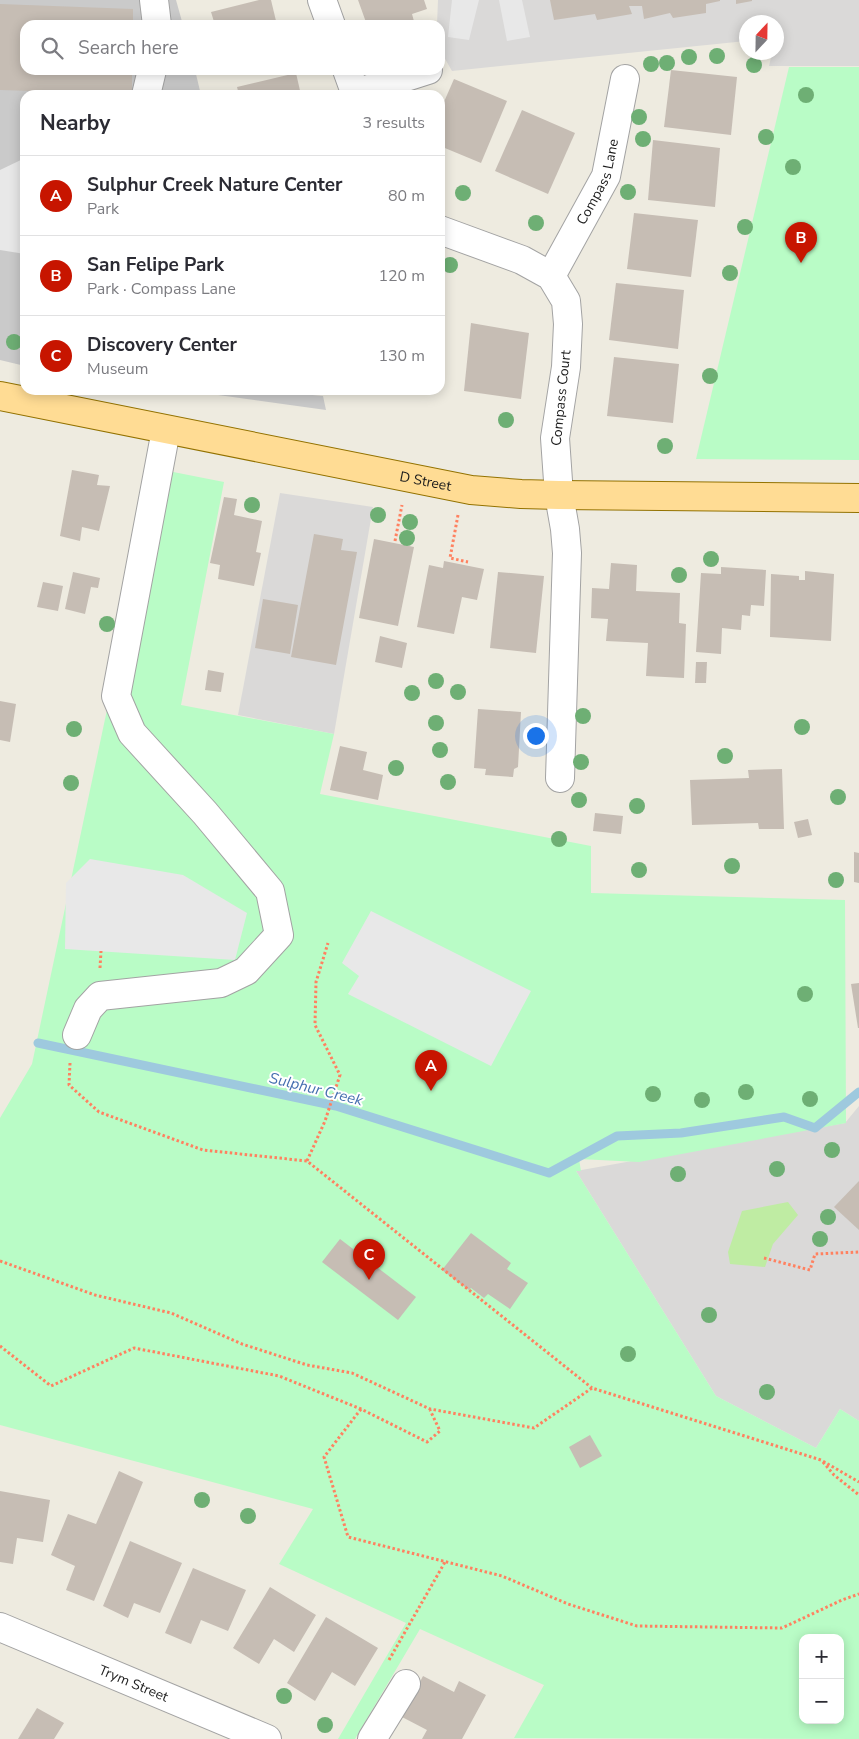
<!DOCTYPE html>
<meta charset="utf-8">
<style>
body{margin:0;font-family:"Nunito Sans",sans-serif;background:#f2f2f3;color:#2b2b33}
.controls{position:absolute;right:15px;bottom:15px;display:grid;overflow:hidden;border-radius:10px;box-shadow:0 2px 12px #0003}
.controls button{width:45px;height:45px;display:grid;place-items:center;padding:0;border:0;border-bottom:1px solid #e1e1e2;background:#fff;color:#2b2b33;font:25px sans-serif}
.compass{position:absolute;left:739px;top:15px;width:45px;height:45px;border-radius:50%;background:#fff;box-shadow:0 2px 12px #0003;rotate:22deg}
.you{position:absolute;left:535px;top:735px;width:18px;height:18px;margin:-12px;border:4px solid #fff;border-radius:50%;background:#1a73e8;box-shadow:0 0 0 8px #1a73e833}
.badge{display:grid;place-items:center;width:32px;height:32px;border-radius:50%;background:#c71500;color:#fff;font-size:16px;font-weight:700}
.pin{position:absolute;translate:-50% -41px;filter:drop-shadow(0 1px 2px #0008)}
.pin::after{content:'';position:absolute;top:26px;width:18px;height:15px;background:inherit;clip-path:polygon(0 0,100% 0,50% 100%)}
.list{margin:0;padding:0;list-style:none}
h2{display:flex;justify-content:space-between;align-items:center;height:65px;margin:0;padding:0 20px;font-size:21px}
h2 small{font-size:16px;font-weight:400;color:#7c7c81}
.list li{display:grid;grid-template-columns:32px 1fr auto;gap:15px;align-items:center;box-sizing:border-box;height:80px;padding:0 20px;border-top:1px solid #e1e1e2}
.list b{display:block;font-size:19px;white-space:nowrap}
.list p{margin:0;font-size:16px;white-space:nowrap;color:#7c7c81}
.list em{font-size:16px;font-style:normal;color:#7c7c81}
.icon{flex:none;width:28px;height:28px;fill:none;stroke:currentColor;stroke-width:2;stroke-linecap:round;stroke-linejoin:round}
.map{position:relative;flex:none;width:859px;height:1739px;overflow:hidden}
.search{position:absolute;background:#fff;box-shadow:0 2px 12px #0003;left:20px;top:20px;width:425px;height:55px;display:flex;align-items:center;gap:12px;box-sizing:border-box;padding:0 18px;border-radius:15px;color:#7c7c81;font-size:19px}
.panel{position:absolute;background:#fff;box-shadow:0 2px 12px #0003;left:20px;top:90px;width:425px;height:305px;border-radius:15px}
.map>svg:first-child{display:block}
.residential{fill:#dad9d8}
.religious{fill:#cacaca}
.grass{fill:#bfeca3}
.park{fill:#b9fcc6;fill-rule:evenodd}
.parking{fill:#e8e8e8}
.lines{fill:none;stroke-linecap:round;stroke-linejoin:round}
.stream{stroke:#9ec9de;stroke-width:9}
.building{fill:#c6bdb4}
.minor-casing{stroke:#a3a3a3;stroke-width:30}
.major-casing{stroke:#937200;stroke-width:30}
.path{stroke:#ff8160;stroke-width:3;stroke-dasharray:2.5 2.5;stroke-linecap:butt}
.minor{stroke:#fff;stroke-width:28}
.major{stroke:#ffdc94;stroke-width:28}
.tree{fill:#6eaf74}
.labels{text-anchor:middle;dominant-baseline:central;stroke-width:4;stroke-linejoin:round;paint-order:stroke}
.street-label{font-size:14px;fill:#1c1c1c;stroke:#fff}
.water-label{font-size:15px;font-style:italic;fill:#446eaf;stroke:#fff}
</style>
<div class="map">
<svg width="859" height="1739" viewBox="0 0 859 1739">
<rect width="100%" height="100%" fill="#eeebe0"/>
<g class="residential">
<path d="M438,0H859V66H769L772,53L776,52V22H746V41L452,71L440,50V25H437Z"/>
<path d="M280,493L373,507L334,734L238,715Z"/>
<path d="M859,1106V1421L840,1409L816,1448L716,1396L576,1171L845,1123Z"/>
</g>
<g class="religious">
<path d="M0,0H176L183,25H25V70H195L201,95H25V366L0,360Z"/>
<path d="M182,390H281V392L323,396L326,410Z"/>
</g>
<path class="grass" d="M788,1202L798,1215L773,1244L765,1267L730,1264L728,1252L742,1211Z"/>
<g class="park">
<path d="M789,67H859V460L696,459Z"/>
<path d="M158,469L224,482L181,705L334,734L320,794L591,846V893L845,900L846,1123L639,1162L579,1159L581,1171H576L716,1396L816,1448L840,1409L859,1421V1739L514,1738L544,1685L420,1629L355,1739H338L406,1623L279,1564L313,1509L0,1425V1118L32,1064ZM803,1638H840V1720H803Z"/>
</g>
<g class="parking">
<path d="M452,0H479L469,40L448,37Z"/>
<path d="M499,0H522L530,37L507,41Z"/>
<path d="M25,158V254L0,250V170Z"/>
<path d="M90,859L183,875L247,913L235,960L65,949L66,883Z"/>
<path d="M371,911L531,991L491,1066L348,994L359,976L342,963Z"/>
</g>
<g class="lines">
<path class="stream" d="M38,1043L336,1106L549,1173L617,1136L681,1133L784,1117L815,1128L859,1092"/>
</g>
<g class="building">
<path d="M259,0H271L277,25H215L211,12Z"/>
<path d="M358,0H424L427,9L412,14L415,25H367Z"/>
<path d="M550,0H720V1L706,4V13L673,18L670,13L644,19L642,6H629L632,14L597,20L595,14L554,20Z"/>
<path d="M736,0H752V1L736,4Z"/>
<path d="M0,4L133,9V25H25V70H132V94L0,90Z"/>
<path d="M671,70L737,77L731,135L664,127Z"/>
<path d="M296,73L301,95H239L237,87Z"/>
<path d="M454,79L507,101L481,163L440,146V111Z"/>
<path d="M522,110L575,133L548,194L495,171Z"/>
<path d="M653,140L720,148L715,207L648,200Z"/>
<path d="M634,213L698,220L691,277L627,269Z"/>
<path d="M616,283L684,290L678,349L609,340Z"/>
<path d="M471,323L529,333L521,399L464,391Z"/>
<path d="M614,357L679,364L673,423L607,416Z"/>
<path d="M72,470L99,475L97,485L110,486L99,531L82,527L80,541L60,536Z"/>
<path d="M224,497L237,499L234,515L262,521L256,552L261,553L254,586L218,579L220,565L210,563Z"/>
<path d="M314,534L343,539L341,550L357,552L336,665L291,657Z"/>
<path d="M374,539L414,547L398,626L359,618Z"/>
<path d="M444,561L484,569L477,600L462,597L454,634L417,627L429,565L443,568Z"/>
<path d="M611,563L637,565L636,591L680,593L679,623L686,624L684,678L646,676L648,643L606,641L608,619L591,618L592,588L609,589Z"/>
<path d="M721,567L766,570L764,606L751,605L750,616L742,615L741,630L722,628L721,654L696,652L701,573L721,574Z"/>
<path d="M805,571L834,574L831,641L770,637L771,574L799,576V580H805Z"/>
<path d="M73,572L100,578L98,588L91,587L85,614L65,609Z"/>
<path d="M498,572L544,576L536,653L490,648Z"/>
<path d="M43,582L63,586L58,611L37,607Z"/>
<path d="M263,599L298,605L290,654L255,648Z"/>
<path d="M380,636L407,643L402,668L375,662Z"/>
<path d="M696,662H707L706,683H695Z"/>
<path d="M208,670L224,673L221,692L205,690Z"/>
<path d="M0,701L16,704L10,742L0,740Z"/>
<path d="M478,709L521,712L518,767L514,769L513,777L485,775L486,769L474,768Z"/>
<path d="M340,746L367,752L363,770L383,775L378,800L330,790Z"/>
<path d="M782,769L784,829H759L758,823L692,825L690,780L749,778L748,770Z"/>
<path d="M595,813L623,816L621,834L593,831Z"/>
<path d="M808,819L812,835L798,838L794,822Z"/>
<path d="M854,852L859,853V883L854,882Z"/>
<path d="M859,983V1028H858L851,984Z"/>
<path d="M859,1181V1230L834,1207Z"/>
<path d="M471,1233L511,1263L507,1269L528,1283L510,1309L488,1294L484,1298L471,1288L469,1290L442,1270Z"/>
<path d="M340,1239L416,1297L398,1320L322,1262Z"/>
<path d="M590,1435L602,1456L580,1468L569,1447Z"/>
<path d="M119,1471L143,1482L94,1601L66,1590L75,1566L51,1555L68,1514L96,1524Z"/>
<path d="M0,1491L50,1500L43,1542L17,1538L13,1564L0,1562Z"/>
<path d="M130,1541L182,1563L160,1613L134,1603L128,1618L103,1606Z"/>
<path d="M193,1568L246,1590L228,1631L201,1620L191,1644L165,1633Z"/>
<path d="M270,1587L316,1615L294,1652L274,1639L259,1664L233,1648Z"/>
<path d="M326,1617L378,1648L355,1686L332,1672L315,1701L287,1683Z"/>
<path d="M423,1676L454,1692L459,1681L486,1695L462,1739H422L427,1730L402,1717Z"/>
<path d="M37,1708L64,1723L54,1739H18Z"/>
</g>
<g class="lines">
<defs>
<g id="minor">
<path d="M154,0L157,25"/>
<path d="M322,0L331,25"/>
<path d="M347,70L356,95"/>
<path d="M356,93L428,70"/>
<path d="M146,95L152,70"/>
<path d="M440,230L522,260L551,276L566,301L568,324L566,367L555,438L559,495L565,529L567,553L560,778"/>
<path id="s1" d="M551,276L606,176L625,79"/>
<path d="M77,1035L88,1009L100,996L221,983L246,971L279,935L270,891L205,813L132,733L116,696L166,430"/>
<path id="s2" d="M0,1627L267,1739"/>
<path d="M372,1739L406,1684"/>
</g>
<g id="major">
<path id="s3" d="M0,396L471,490L521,494L559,495L859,498"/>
</g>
</defs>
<use href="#minor" class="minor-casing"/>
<use href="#major" class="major-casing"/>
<g class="path">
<path d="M458,515L450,558L468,562"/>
<path d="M395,541L402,505"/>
<path d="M100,968L101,951"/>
<path d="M70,1063L69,1085L99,1112L203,1150L307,1161L592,1388"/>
<path d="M307,1161L325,1121L340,1075L315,1025L316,982L328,943"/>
<path d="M764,1258L810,1270L815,1254L859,1252"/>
<path d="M0,1261L95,1295L171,1313L242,1344L307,1365L352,1373L430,1409L534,1428L592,1388L821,1460L859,1482"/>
<path d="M0,1346L51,1386L134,1348L279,1376L361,1409L427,1442L440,1431L430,1410"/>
<path d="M361,1409L324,1457L348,1537L502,1576L568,1604L637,1626L782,1628L842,1600L859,1594"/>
<path d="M823,1462L834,1475L859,1495"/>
<path d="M389,1660L445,1562"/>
</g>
<use href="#minor" class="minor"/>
<use href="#major" class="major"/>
</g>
<g class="tree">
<circle cx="717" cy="56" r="8"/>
<circle cx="689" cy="57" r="8"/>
<circle cx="667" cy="63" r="8"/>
<circle cx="651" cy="64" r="8"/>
<circle cx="754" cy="65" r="8"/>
<circle cx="806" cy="95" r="8"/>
<circle cx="639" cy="117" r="8"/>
<circle cx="766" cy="137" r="8"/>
<circle cx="643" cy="139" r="8"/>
<circle cx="793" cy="167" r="8"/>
<circle cx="628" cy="192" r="8"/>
<circle cx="463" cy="193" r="8"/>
<circle cx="536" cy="223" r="8"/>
<circle cx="745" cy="227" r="8"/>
<circle cx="450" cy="265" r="8"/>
<circle cx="730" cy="273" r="8"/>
<circle cx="14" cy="342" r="8"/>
<circle cx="710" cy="376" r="8"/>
<circle cx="506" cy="420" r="8"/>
<circle cx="665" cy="446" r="8"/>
<circle cx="252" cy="505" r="8"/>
<circle cx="378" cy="515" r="8"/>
<circle cx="410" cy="522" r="8"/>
<circle cx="407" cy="538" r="8"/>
<circle cx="711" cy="559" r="8"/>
<circle cx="679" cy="575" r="8"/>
<circle cx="107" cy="624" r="8"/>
<circle cx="436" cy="681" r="8"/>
<circle cx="458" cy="692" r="8"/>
<circle cx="412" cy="693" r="8"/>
<circle cx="583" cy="716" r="8"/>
<circle cx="436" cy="723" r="8"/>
<circle cx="802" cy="727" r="8"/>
<circle cx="74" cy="729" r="8"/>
<circle cx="440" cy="750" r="8"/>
<circle cx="725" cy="756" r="8"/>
<circle cx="581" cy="762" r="8"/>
<circle cx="396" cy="768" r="8"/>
<circle cx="448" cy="782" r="8"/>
<circle cx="71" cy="783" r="8"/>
<circle cx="838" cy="797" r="8"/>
<circle cx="579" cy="800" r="8"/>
<circle cx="637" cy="806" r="8"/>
<circle cx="559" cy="839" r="8"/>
<circle cx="732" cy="866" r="8"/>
<circle cx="639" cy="870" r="8"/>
<circle cx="836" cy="880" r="8"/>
<circle cx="805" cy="994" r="8"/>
<circle cx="746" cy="1092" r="8"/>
<circle cx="653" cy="1094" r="8"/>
<circle cx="810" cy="1099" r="8"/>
<circle cx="702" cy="1100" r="8"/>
<circle cx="832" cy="1150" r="8"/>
<circle cx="777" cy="1169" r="8"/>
<circle cx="678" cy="1174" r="8"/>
<circle cx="828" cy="1217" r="8"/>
<circle cx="820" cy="1239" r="8"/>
<circle cx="709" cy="1315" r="8"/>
<circle cx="628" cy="1354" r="8"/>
<circle cx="767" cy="1392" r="8"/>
<circle cx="202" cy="1500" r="8"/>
<circle cx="248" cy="1516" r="8"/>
<circle cx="284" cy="1696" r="8"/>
<circle cx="325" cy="1725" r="8"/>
</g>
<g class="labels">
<g class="street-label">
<text stroke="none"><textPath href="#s1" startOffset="106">Compass Lane</textPath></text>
<text transform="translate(561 398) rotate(-84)">Compass Court</text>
<text stroke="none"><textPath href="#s3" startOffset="434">D Street</textPath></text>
<text stroke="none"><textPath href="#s2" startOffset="145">Trym Street</textPath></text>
</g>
<g class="water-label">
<text transform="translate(316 1089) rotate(14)">Sulphur Creek</text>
</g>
</g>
</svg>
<div class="controls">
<button>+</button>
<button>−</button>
</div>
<svg class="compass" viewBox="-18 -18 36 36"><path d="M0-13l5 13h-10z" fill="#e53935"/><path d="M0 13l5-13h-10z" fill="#7c7c81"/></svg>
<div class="you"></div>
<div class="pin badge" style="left:431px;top:1091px">A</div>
<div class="pin badge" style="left:801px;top:263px">B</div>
<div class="pin badge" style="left:369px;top:1280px">C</div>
<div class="search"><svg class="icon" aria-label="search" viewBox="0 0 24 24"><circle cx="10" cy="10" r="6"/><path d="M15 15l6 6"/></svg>Search here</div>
<section class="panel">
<h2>Nearby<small>3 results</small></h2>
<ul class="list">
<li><span class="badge">A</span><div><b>Sulphur Creek Nature Center</b><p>Park</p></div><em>80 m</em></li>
<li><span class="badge">B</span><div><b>San Felipe Park</b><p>Park · Compass Lane</p></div><em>120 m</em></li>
<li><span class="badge">C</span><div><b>Discovery Center</b><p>Museum</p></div><em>130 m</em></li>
</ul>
</section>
</div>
